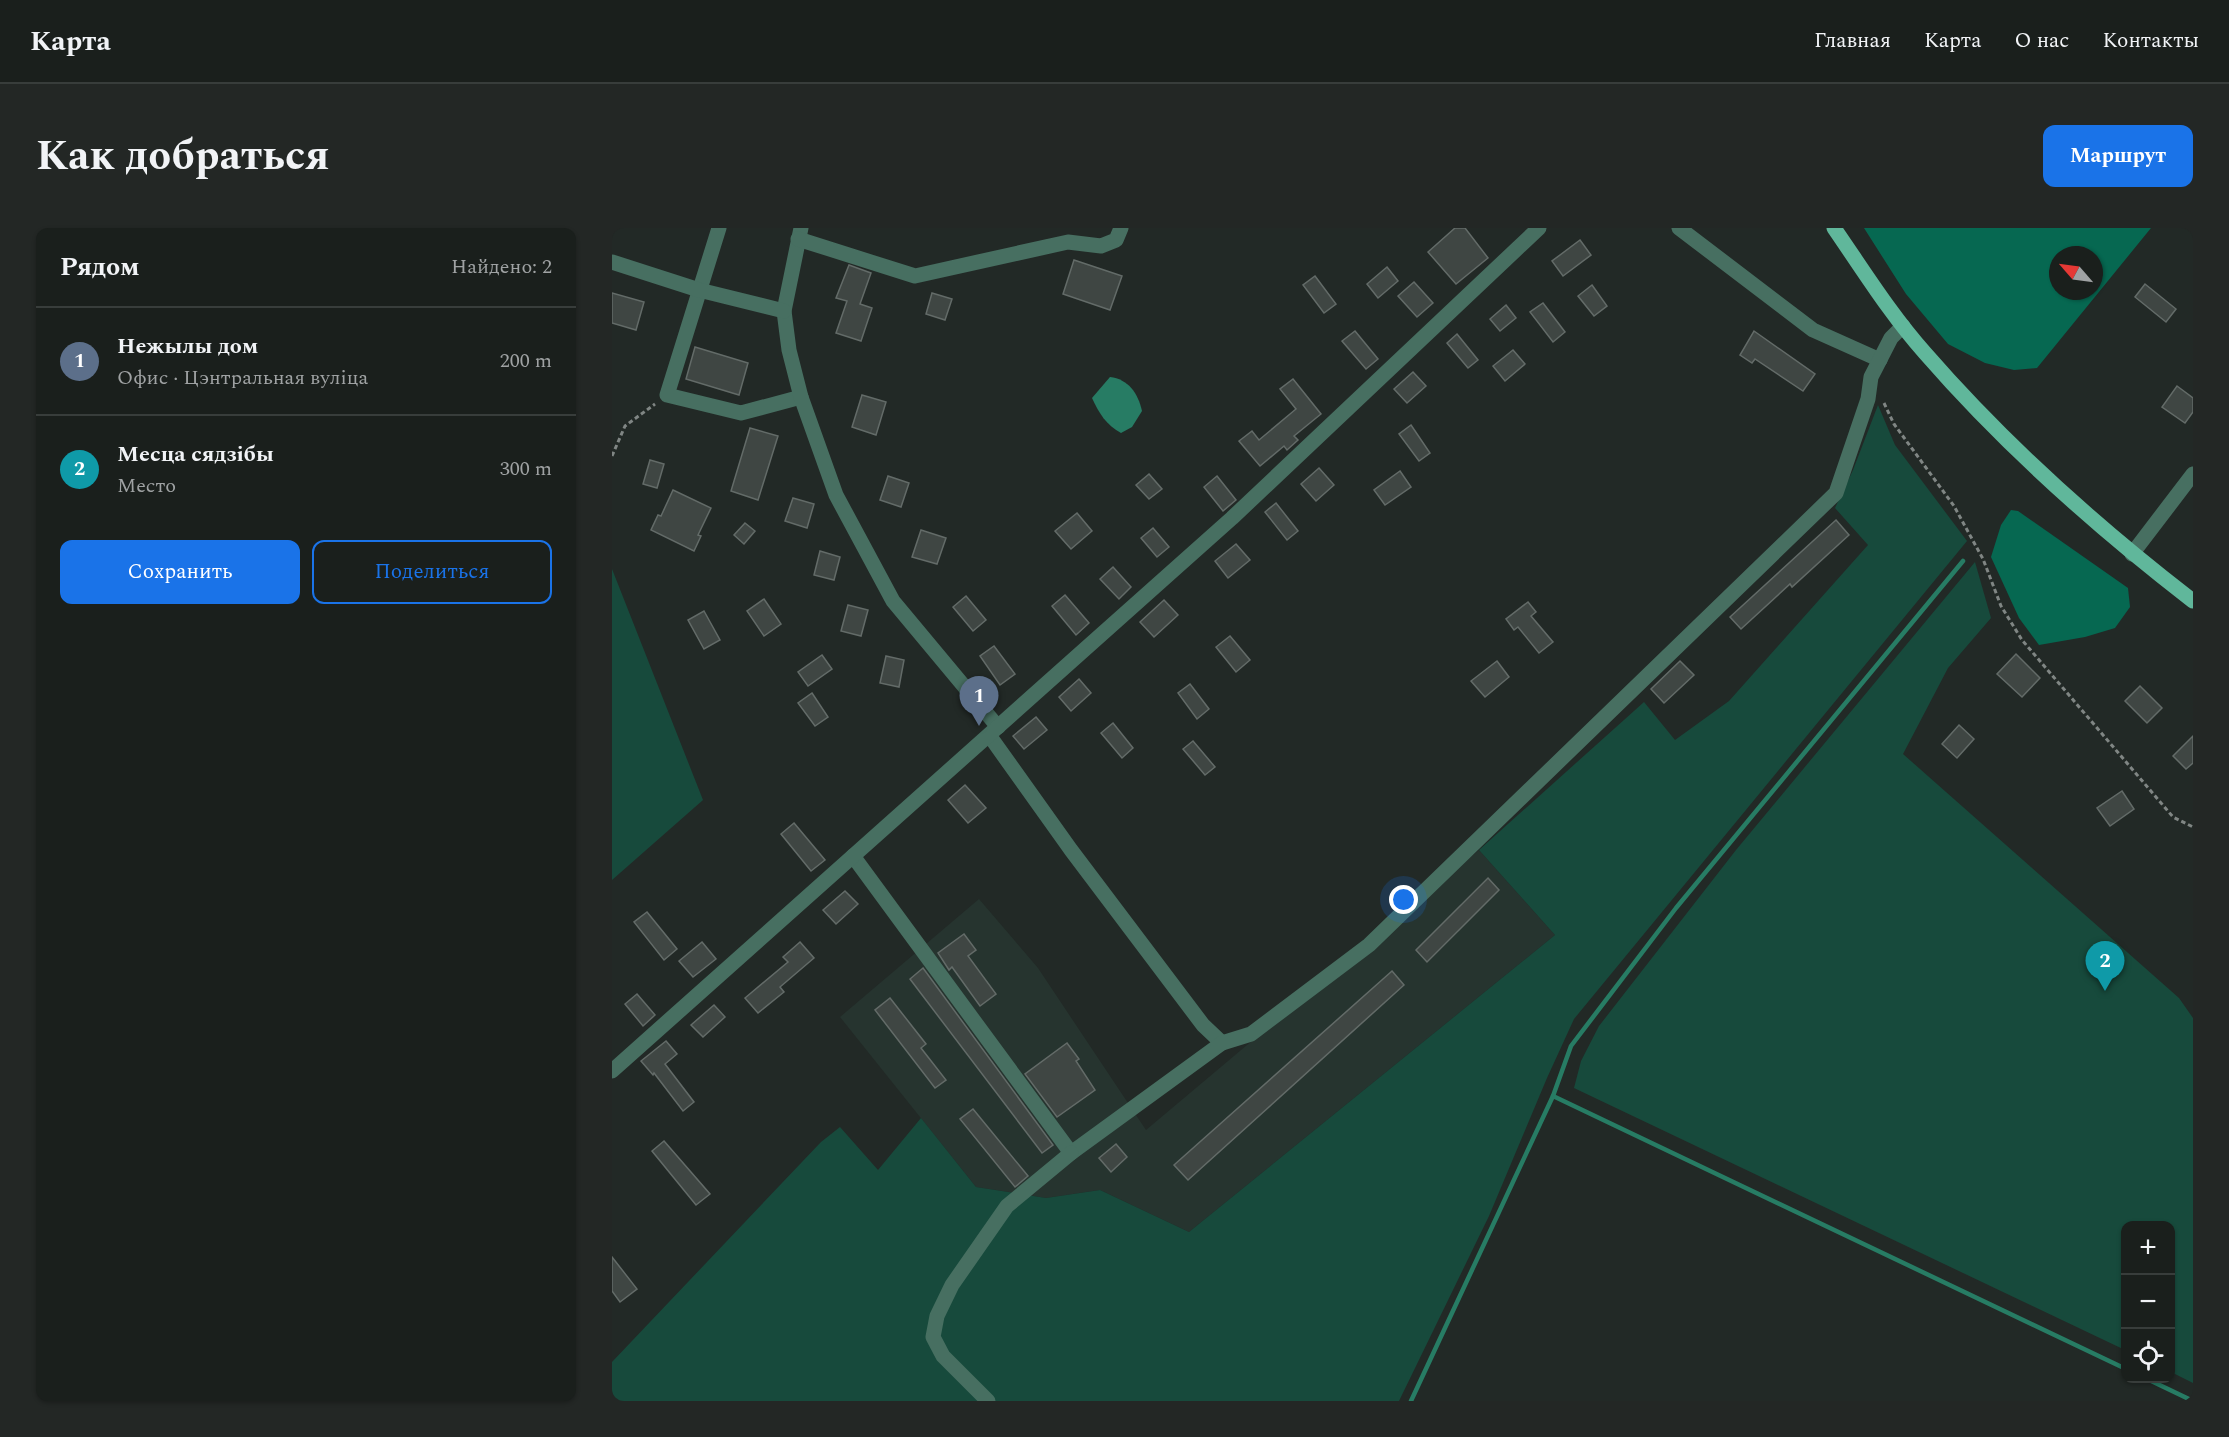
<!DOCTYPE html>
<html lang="ru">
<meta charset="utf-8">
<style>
body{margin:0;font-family:Spectral,serif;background:#232725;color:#f1f3f6}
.controls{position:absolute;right:18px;bottom:18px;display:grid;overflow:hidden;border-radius:12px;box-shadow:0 2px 4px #0004}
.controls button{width:54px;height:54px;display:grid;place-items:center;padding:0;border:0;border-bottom:2px solid #383d3b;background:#1a1f1c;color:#f1f3f6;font:30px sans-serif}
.compass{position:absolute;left:1437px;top:18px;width:54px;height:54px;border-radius:50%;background:#1a1f1c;box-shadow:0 2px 4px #0004;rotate:298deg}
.you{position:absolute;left:792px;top:672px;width:21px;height:21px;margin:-15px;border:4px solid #fff;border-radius:50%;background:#1a73e8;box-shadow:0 0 0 9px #1a73e833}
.badge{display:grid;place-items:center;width:39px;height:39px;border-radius:50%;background:#1a73e8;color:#fff;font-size:20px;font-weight:700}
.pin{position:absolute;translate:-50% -50px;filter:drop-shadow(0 2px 3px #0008)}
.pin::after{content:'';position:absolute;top:32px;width:21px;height:18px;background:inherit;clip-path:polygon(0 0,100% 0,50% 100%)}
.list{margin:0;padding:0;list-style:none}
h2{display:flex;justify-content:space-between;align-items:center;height:78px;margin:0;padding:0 24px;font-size:26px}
h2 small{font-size:20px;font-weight:400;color:#9fa2a3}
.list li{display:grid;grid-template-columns:39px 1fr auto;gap:18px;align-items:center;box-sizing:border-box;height:108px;padding:0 24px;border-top:2px solid #383d3b}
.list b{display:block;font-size:22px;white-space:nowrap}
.list p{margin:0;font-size:20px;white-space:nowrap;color:#9fa2a3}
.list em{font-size:20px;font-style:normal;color:#9fa2a3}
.actions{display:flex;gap:12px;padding:18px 24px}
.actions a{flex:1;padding:14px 0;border:2px solid #1a73e8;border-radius:12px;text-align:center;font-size:21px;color:#1a73e8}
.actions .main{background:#1a73e8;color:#fff}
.icon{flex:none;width:33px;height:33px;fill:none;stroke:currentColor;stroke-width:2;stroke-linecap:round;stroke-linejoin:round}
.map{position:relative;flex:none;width:1581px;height:1173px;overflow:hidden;border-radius:12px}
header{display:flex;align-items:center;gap:36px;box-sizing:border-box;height:84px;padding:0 30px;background:#1a1f1c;border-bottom:2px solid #383d3b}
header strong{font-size:28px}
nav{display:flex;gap:33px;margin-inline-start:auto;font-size:21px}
.intro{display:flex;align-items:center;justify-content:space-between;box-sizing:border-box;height:144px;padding:0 36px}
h1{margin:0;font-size:42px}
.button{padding:15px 27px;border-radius:12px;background:#1a73e8;color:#fff;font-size:21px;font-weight:700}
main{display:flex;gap:36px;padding:0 36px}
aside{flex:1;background:#1a1f1c;border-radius:12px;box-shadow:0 2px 4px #0004}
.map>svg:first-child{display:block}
.built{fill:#26342f}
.green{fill:#174a3c}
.forest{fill:#066851;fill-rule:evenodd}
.water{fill:#277c64}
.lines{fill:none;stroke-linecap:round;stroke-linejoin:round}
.stream{stroke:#277c64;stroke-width:4.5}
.building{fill:#3f4643;stroke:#636b68;stroke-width:1.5}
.path{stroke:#808684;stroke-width:3;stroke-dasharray:4.5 3;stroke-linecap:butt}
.minor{stroke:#476f61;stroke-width:15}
.major{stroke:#60b79b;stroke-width:15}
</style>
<header>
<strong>Карта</strong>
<nav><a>Главная</a><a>Карта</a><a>О нас</a><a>Контакты</a></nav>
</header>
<div class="intro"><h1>Как добраться</h1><a class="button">Маршрут</a></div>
<main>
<aside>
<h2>Рядом<small>Найдено: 2</small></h2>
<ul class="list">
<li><span class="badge" style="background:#5c6f8a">1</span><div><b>Нежылы дом</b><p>Офис · Цэнтральная вуліца</p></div><em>200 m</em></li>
<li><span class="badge" style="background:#0f9aa8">2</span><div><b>Месца сядзібы</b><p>Место</p></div><em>300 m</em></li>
</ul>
<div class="actions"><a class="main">Сохранить</a><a>Поделиться</a></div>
</aside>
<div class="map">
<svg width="1581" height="1173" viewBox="0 0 1581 1173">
<rect width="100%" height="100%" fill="#222926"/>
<path class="built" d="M867,622L943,707L577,1004L488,962L434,970L364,959L228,789L367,671L426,740L534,902Z"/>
<g class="green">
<path d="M1266,177L1283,217L1355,313L962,791L935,850L877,988L787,1173H0V1134L209,914L228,899L266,942L309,890L364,959L434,970L488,962L577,1004L943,707L867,622L1032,474L1063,512L1117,473L1256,317L1223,280L1241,242Z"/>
<path d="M1363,334L1379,390L1336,440L1291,526L1567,770L1581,790V1155L1559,1144L1558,998H1514L1513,1122L962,860L969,833L987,798L1124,622Z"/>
<path d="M0,341L91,572L0,652Z"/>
</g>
<g class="forest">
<path d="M1252,0H1539L1425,140L1402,142L1373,135L1336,116L1294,66ZM1446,27H1482V63H1446Z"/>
<path d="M1399,282L1406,283L1516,360L1518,379L1503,400L1473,409L1427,417L1407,390L1379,329L1389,297Z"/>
</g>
<path class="water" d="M498,149C516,151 526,165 530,183L520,199L509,205C494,197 487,185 480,170Z"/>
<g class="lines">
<g class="stream">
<path d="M941,868L1514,1141"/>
<path d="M1533,1150L1581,1173"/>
<path d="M799,1173L941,868L959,818L1064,680L1351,333"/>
</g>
</g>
<g class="building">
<path d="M843,0H853L876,30L844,56L816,24Z"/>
<path d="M968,12L979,27L951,48L940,33Z"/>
<path d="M462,32L510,48L498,82L451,66Z"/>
<path d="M237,37L259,45L248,76L260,80L249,113L224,105L235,73L224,70Z"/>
<path d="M775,39L786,53L766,70L755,56Z"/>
<path d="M703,48L724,76L712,85L691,57Z"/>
<path d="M802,54L821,75L805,89L786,68Z"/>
<path d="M1533,56L1564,81L1554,94L1523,69Z"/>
<path d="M980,57L995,78L982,88L966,68Z"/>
<path d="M0,65L32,74L24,102L0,95Z"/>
<path d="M320,65L340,71L333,92L314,86Z"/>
<path d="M931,75L953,104L941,114L918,84Z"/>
<path d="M894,77L904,90L888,103L878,91Z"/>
<path d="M743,103L766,131L754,141L730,113Z"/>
<path d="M1142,103L1203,146L1191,163L1143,131L1140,135L1128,127Z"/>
<path d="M845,106L866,132L856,140L835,115Z"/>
<path d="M83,119L136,135L127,167L74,151Z"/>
<path d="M901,122L913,136L893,153L881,138Z"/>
<path d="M801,144L814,158L795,175L782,161Z"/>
<path d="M681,151L709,186L682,208L686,212L675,222L672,218L648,238L627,213L640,203L647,212L684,181L668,161Z"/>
<path d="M1565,158L1581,170V184L1573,195L1550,179Z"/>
<path d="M250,167L274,174L264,207L240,199Z"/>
<path d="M799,197L818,225L807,233L787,206Z"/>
<path d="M138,200L166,208L146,272L119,263Z"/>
<path d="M38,232L52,236L45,260L31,256Z"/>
<path d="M707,240L722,257L704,273L689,256Z"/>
<path d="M788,243L799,259L773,277L762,262Z"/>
<path d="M537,246L550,261L537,271L524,257Z"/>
<path d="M276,248L297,255L289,279L268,272Z"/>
<path d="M605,248L624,272L611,283L592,259Z"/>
<path d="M61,262L99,280L86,307L89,308L82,323L39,302L46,287L49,288Z"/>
<path d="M181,270L202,276L195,300L173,293Z"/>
<path d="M664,275L686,303L675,312L653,284Z"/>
<path d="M465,285L480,303L459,321L443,303Z"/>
<path d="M1224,292L1237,307L1180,359L1178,356L1129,401L1118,389Z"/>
<path d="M133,295L143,303L132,316L122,307Z"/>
<path d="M541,300L557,319L545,329L529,310Z"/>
<path d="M309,302L334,310L325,336L300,329Z"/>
<path d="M624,316L638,332L616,350L603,333Z"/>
<path d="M208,323L228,329L222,352L202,347Z"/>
<path d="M501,339L519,359L507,371L488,351Z"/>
<path d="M453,367L477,395L464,407L440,378Z"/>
<path d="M354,368L374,392L361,403L341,379Z"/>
<path d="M152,371L169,396L152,408L135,383Z"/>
<path d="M552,372L566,387L542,409L528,394Z"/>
<path d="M916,374L924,384L919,388L941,414L927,425L906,399L902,402L894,391Z"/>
<path d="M236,377L256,382L249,408L229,403Z"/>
<path d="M92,383L108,412L92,421L76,392Z"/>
<path d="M618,408L638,432L624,444L604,419Z"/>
<path d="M382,418L403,446L388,457L368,428Z"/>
<path d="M1404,426L1428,450L1410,469L1385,446Z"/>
<path d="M210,427L220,441L196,458L186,444Z"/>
<path d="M274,428L292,432L287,459L268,455Z"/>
<path d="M885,433L897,449L873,469L859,453Z"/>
<path d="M1068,433L1082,447L1052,475L1039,461Z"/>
<path d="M467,451L479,465L459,483L447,469Z"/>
<path d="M578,456L597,481L585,491L566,465Z"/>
<path d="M1528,458L1550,480L1535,495L1513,473Z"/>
<path d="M200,465L216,489L203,498L186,475Z"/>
<path d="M424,489L435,502L412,521L401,508Z"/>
<path d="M501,495L521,520L510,530L489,505Z"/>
<path d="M1347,497L1362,511L1345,530L1330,516Z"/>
<path d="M1581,508V535L1574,541L1561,528Z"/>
<path d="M581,513L603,539L593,547L571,521Z"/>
<path d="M353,557L374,580L356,595L336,572Z"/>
<path d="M1510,563L1522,581L1498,598L1485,580Z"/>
<path d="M182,595L213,632L199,643L169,606Z"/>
<path d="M876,650L887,662L815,734L804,722Z"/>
<path d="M233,663L246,676L224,696L211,682Z"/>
<path d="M35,684L65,721L52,732L22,694Z"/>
<path d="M352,706L364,722L356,728L384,766L368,778L340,739L337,742L326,725Z"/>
<path d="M90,714L104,731L81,749L67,733Z"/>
<path d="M188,714L202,730L168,759L172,764L146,785L133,770L176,734L171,729Z"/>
<path d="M311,740L441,917L430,925L298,751Z"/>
<path d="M780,743L792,757L576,952L562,937Z"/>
<path d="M25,766L43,787L31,798L13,776Z"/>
<path d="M278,770L314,816L309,820L334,852L323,860L263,782Z"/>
<path d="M102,777L113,789L91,809L79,797Z"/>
<path d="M54,813L65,826L53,836L82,874L71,883L42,845L41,847L29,833Z"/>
<path d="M455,815L467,831L464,833L483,862L445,889L413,846Z"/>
<path d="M361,881L416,948L403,959L348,891Z"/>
<path d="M52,913L98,966L84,977L40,923Z"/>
<path d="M504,916L515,929L499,944L487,930Z"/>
<path d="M0,1029L25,1061L8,1074L0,1063Z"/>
</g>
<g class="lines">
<g class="path">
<path d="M1272,175L1282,196L1342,278L1371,331L1389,378L1410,412L1561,589L1581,599"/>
<path d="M0,228L13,198L43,176"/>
</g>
<g class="minor">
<path d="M107,0L55,167L129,185L189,169"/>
<path d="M189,0L172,83L177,122L189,169L224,267L281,373L386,499"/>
<path d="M1067,0L1201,102L1268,132"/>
<path d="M186,11L303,48L456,14L489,18L504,12L509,0"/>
<path d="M0,34L87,62L172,83"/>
<path d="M1520,326L1581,246"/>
<path d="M377,507L459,622L591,797L610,815"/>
<path d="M241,628L459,925L610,815L639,806L757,717L1224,265L1256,171L1259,149L1279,110L1291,98"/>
<path d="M0,843L620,290L927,0"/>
<path d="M376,1173L331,1128L321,1109L325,1088L340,1057L395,978L459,925"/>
</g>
<path class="major" d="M1222,0C1251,42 1279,87 1313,125C1393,217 1485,299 1581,373"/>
</g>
</svg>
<div class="controls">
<button>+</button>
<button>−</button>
<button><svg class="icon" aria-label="locate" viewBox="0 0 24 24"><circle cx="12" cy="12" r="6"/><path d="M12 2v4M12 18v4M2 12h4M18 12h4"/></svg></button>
</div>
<svg class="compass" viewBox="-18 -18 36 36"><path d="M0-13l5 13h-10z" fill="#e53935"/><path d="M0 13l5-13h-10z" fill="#9fa2a3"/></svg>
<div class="you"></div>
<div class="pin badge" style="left:367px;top:498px;background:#5c6f8a">1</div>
<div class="pin badge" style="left:1493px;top:763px;background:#0f9aa8">2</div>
</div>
</main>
